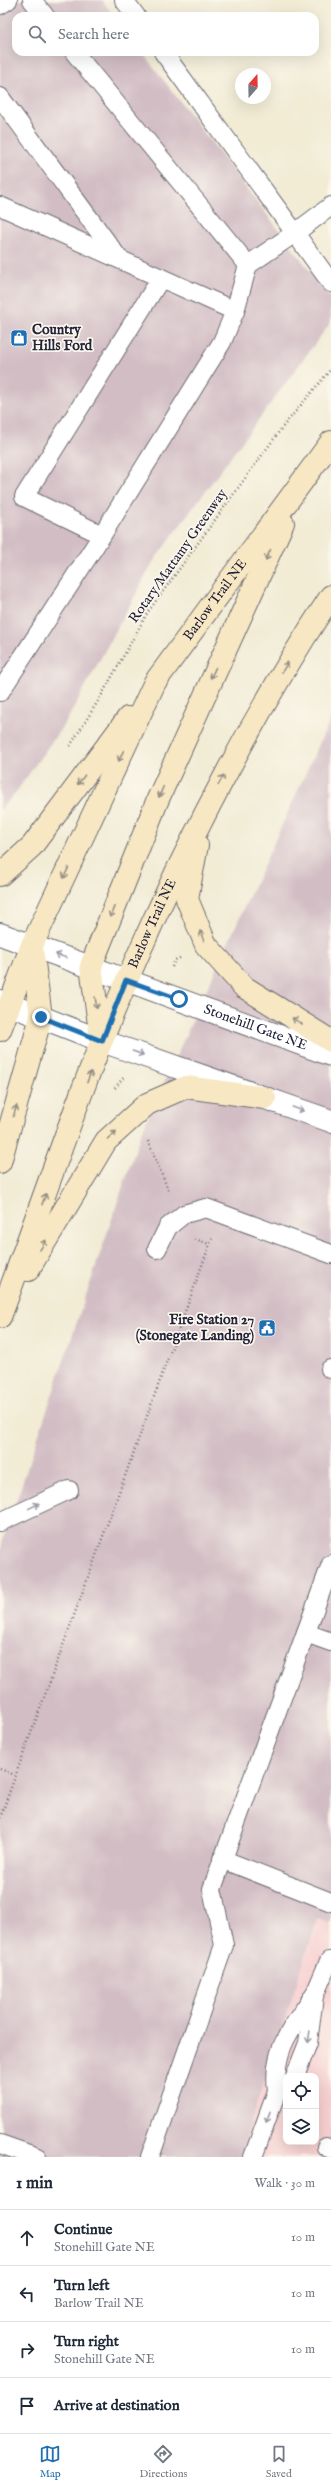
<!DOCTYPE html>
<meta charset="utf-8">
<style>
body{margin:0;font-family:"IM FELL English",serif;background:#f6f6f7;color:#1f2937}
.controls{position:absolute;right:12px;bottom:12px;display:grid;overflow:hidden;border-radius:8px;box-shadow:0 4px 16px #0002}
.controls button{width:36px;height:36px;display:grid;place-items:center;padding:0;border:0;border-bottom:1px solid #e0e1e3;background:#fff;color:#1f2937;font:20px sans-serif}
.compass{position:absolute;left:235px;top:68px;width:36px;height:36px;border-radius:50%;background:#fff;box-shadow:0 4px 16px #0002;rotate:20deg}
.stop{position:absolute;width:12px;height:12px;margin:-9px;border:3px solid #1f6fb2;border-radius:50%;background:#fff}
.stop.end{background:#1f6fb2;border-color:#fff;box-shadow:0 1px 4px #0008}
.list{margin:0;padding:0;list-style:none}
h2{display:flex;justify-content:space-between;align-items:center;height:52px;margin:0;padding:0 16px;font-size:17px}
h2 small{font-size:13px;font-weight:400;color:#747a83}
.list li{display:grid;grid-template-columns:26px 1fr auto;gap:12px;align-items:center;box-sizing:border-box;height:56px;padding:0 16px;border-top:1px solid #e0e1e3}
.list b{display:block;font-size:15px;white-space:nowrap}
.list p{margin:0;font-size:13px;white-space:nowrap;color:#747a83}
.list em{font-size:13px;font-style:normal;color:#747a83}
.icon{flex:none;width:22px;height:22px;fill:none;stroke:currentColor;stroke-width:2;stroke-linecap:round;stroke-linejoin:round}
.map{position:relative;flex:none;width:331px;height:2157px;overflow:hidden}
.search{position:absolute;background:#fff;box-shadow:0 4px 16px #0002;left:12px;right:12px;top:12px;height:44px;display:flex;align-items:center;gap:10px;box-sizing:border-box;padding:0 14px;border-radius:12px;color:#747a83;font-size:15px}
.sheet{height:276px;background:#fff}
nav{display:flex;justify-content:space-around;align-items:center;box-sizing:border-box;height:56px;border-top:1px solid #e0e1e3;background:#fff;font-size:11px;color:#747a83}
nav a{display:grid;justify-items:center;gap:2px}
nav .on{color:#1f6fb2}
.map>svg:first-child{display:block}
.built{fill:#f7cfd0;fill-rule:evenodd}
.industrial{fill:#d2bdc5}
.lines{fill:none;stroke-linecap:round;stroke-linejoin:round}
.lane-casing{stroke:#6b6971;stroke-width:20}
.street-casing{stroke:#6b6971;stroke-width:24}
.secondary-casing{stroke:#6b6971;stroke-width:24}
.path{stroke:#6b6971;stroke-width:2.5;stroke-dasharray:1 3;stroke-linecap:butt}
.lane{stroke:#fff;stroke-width:18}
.street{stroke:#fff;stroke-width:22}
.secondary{stroke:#f7e8c3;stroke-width:22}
.oneway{stroke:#978f86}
.oneway2{stroke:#9c9ca7}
.route{stroke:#1f6fb2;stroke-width:5}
.labels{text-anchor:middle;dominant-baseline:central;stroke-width:3.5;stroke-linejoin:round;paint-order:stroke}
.poi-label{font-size:14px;font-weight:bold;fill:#22223b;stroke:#fbf7ec;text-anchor:start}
.street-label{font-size:14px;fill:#22223b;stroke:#fbf7ec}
</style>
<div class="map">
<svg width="331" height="2157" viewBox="0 0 331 2157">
<rect width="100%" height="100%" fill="#fbf7ec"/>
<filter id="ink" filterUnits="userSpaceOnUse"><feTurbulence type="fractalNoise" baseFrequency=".025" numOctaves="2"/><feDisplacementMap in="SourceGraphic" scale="8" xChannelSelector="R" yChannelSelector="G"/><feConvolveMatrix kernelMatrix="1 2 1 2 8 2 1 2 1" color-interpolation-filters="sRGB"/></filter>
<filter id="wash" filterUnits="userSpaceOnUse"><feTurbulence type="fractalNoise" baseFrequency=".012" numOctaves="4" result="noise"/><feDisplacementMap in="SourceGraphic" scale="16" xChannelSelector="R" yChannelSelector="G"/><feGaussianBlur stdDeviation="0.9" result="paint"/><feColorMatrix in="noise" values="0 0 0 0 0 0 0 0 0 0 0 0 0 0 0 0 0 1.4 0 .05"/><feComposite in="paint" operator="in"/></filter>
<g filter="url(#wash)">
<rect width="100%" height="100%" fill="#f2ecd5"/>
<path class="built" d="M318,1918L331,1923V2157H240ZM286,2076H316V2142H286Z"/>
<g class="industrial">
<path d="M0,0H102L114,16H16V52H142L331,298V322L155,559L67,720L16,792L0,810Z"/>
<path d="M331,718V1923L318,1918L240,2157H0V1549L141,1133Z"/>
</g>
</g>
<g filter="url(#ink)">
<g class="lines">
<defs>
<g id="lane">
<path d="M32,0L45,16"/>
<path d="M124,0L136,16"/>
<path d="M0,5L8,0"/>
<path d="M74,52L248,265"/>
<path d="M0,97L117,256"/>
<path d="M0,206L235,311"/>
<path d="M331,206L295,233L331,283"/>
<path d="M102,535L24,497L161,278"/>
<path d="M0,692L102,535L222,342L235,311L248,265L295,233L163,52"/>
<path d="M157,1249L168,1227L184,1214L206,1208L331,1254"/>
<path d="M330,1369H331"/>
<path d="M0,1522L69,1490"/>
<path d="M306,1633L331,1642"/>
<path d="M222,1859L331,1902"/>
<path d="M295,2076L308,2043L314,1996L329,1961H331"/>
<path d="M277,2091C272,2051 290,2030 312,1998"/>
<path d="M0,2144L37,2157"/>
<path d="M326,2147L331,2149"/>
<path d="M150,2157L224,1945L212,1889L331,1564"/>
<path d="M253,2157L277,2091L286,2084"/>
</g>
<g id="street">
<path id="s1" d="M0,934L331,1055"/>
<path d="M0,1001L102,1041L331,1121"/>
</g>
<g id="secondary">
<path d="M197,845L187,899L206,945L244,987L331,1041"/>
<path d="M0,875L32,846L128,718"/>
<path id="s2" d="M0,1030L32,945L155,682L331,442"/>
<path d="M101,1039L91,966L158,799L283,523"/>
<path d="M0,1162L41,1017L32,948"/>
<path d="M28,1270L106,1141L147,1104L186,1087L265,1098"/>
<path id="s3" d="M0,1317C42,1205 79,1090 127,980C185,846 251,718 331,596"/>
</g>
</defs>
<use href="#lane" class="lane-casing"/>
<use href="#street" class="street-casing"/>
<use href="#secondary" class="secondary-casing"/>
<g class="path">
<path d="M70,746L100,698L148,612L281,429L331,369"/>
<path d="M172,967L175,960L182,957"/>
<path d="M115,1088L123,1078"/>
<path d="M148,1141L169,1192"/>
<path d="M195,1239L209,1244"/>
<path d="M181,1320L191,1324"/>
<path d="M0,1769L15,1775"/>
<path d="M0,1818L212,1238"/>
</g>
<use href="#lane" class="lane"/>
<use href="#street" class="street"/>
<use href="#secondary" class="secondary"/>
</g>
<defs><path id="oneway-shaft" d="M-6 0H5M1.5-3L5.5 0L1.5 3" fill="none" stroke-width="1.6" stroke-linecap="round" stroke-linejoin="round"/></defs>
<g class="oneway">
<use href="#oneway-shaft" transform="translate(268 555) rotate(115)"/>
<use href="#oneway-shaft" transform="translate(285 667) rotate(-60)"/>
<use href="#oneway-shaft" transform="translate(213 673) rotate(115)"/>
<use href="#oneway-shaft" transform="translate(121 756) rotate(115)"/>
<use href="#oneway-shaft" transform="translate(81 780) rotate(127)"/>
<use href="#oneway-shaft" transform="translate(221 780) rotate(-62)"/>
<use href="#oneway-shaft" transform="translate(161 792) rotate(113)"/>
<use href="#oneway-shaft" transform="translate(66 873) rotate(115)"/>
<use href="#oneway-shaft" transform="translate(112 912) rotate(111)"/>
<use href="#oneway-shaft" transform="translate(202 936) rotate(-112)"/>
<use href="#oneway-shaft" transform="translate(96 1003) rotate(82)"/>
<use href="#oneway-shaft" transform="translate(297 1021) rotate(-148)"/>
<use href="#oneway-shaft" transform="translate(89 1077) rotate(-70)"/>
<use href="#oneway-shaft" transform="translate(15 1111) rotate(-74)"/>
<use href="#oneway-shaft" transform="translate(112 1135) rotate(-41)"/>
<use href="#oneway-shaft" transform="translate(44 1199) rotate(-70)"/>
<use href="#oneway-shaft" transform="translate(43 1245) rotate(-59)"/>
</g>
<g class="oneway2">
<use href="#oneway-shaft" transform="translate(61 956) rotate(-160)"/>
<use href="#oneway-shaft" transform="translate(138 1053) rotate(19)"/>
<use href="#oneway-shaft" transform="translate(298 1109) rotate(20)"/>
<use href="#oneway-shaft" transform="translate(34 1506) rotate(-26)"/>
<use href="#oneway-shaft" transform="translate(309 2037) rotate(98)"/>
<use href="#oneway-shaft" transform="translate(268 2117) rotate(110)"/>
</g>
</g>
<g class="lines" filter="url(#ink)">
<path class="route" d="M41,1017L102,1041L126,980L179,999"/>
</g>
<defs>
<symbol id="shop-square" viewBox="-11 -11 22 22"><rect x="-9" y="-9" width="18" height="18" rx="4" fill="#1f6fb2" stroke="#fbf7ec"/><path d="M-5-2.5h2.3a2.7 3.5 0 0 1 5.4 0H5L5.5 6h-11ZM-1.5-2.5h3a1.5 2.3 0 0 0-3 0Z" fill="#fff"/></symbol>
<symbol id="civic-square" viewBox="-11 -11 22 22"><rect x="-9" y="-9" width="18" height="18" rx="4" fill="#1f6fb2" stroke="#fbf7ec"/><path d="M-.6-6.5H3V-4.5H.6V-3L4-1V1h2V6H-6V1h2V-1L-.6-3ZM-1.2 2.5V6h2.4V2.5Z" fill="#fff"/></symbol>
</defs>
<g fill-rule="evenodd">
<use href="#shop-square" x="9" y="328" width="20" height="20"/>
<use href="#civic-square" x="257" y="1318" width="20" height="20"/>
</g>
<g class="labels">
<g class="poi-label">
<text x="32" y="330">Country<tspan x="32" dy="16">Hills Ford</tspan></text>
<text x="254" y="1320" text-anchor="end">Fire Station 27<tspan x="254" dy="16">(Stonegate Landing)</tspan></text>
</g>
<g class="street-label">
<text transform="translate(178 556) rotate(-55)">Rotary/Mattamy Greenway</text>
<text stroke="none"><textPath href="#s2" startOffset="483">Barlow Trail NE</textPath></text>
<text stroke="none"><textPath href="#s3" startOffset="422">Barlow Trail NE</textPath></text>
<text stroke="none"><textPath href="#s1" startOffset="272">Stonehill Gate NE</textPath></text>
</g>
</g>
</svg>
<div class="controls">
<button><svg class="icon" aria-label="locate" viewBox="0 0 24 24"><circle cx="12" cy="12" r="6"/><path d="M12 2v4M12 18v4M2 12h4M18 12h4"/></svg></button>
<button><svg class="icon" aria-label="layers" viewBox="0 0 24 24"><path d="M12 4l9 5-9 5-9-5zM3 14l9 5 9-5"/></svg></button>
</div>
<svg class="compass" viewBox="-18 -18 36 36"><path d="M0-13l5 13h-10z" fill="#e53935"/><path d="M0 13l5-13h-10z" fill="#747a83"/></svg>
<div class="stop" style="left:179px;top:999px"></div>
<div class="stop end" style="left:41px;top:1017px"></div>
<div class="search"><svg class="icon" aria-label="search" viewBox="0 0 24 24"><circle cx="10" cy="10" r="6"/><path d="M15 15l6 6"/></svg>Search here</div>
</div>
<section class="sheet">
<h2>1 min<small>Walk · 30 m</small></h2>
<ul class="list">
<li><svg class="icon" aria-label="ahead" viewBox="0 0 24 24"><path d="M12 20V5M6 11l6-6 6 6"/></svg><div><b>Continue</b><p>Stonehill Gate NE</p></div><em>10 m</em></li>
<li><svg class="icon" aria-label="left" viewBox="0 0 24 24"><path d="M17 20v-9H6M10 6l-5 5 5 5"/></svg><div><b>Turn left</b><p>Barlow Trail NE</p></div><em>10 m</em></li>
<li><svg class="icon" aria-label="right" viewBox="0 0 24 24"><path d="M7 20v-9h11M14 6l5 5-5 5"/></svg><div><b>Turn right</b><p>Stonehill Gate NE</p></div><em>10 m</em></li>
<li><svg class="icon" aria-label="arrive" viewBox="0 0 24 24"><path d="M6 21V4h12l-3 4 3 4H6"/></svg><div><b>Arrive at destination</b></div></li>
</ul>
</section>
<nav>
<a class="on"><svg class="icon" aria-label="map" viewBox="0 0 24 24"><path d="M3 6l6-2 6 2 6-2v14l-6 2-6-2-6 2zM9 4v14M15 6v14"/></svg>Map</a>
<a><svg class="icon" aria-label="directions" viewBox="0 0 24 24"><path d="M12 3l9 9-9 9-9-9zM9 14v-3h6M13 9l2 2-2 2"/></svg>Directions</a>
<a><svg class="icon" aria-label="saved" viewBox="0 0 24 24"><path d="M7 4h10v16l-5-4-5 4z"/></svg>Saved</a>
</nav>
